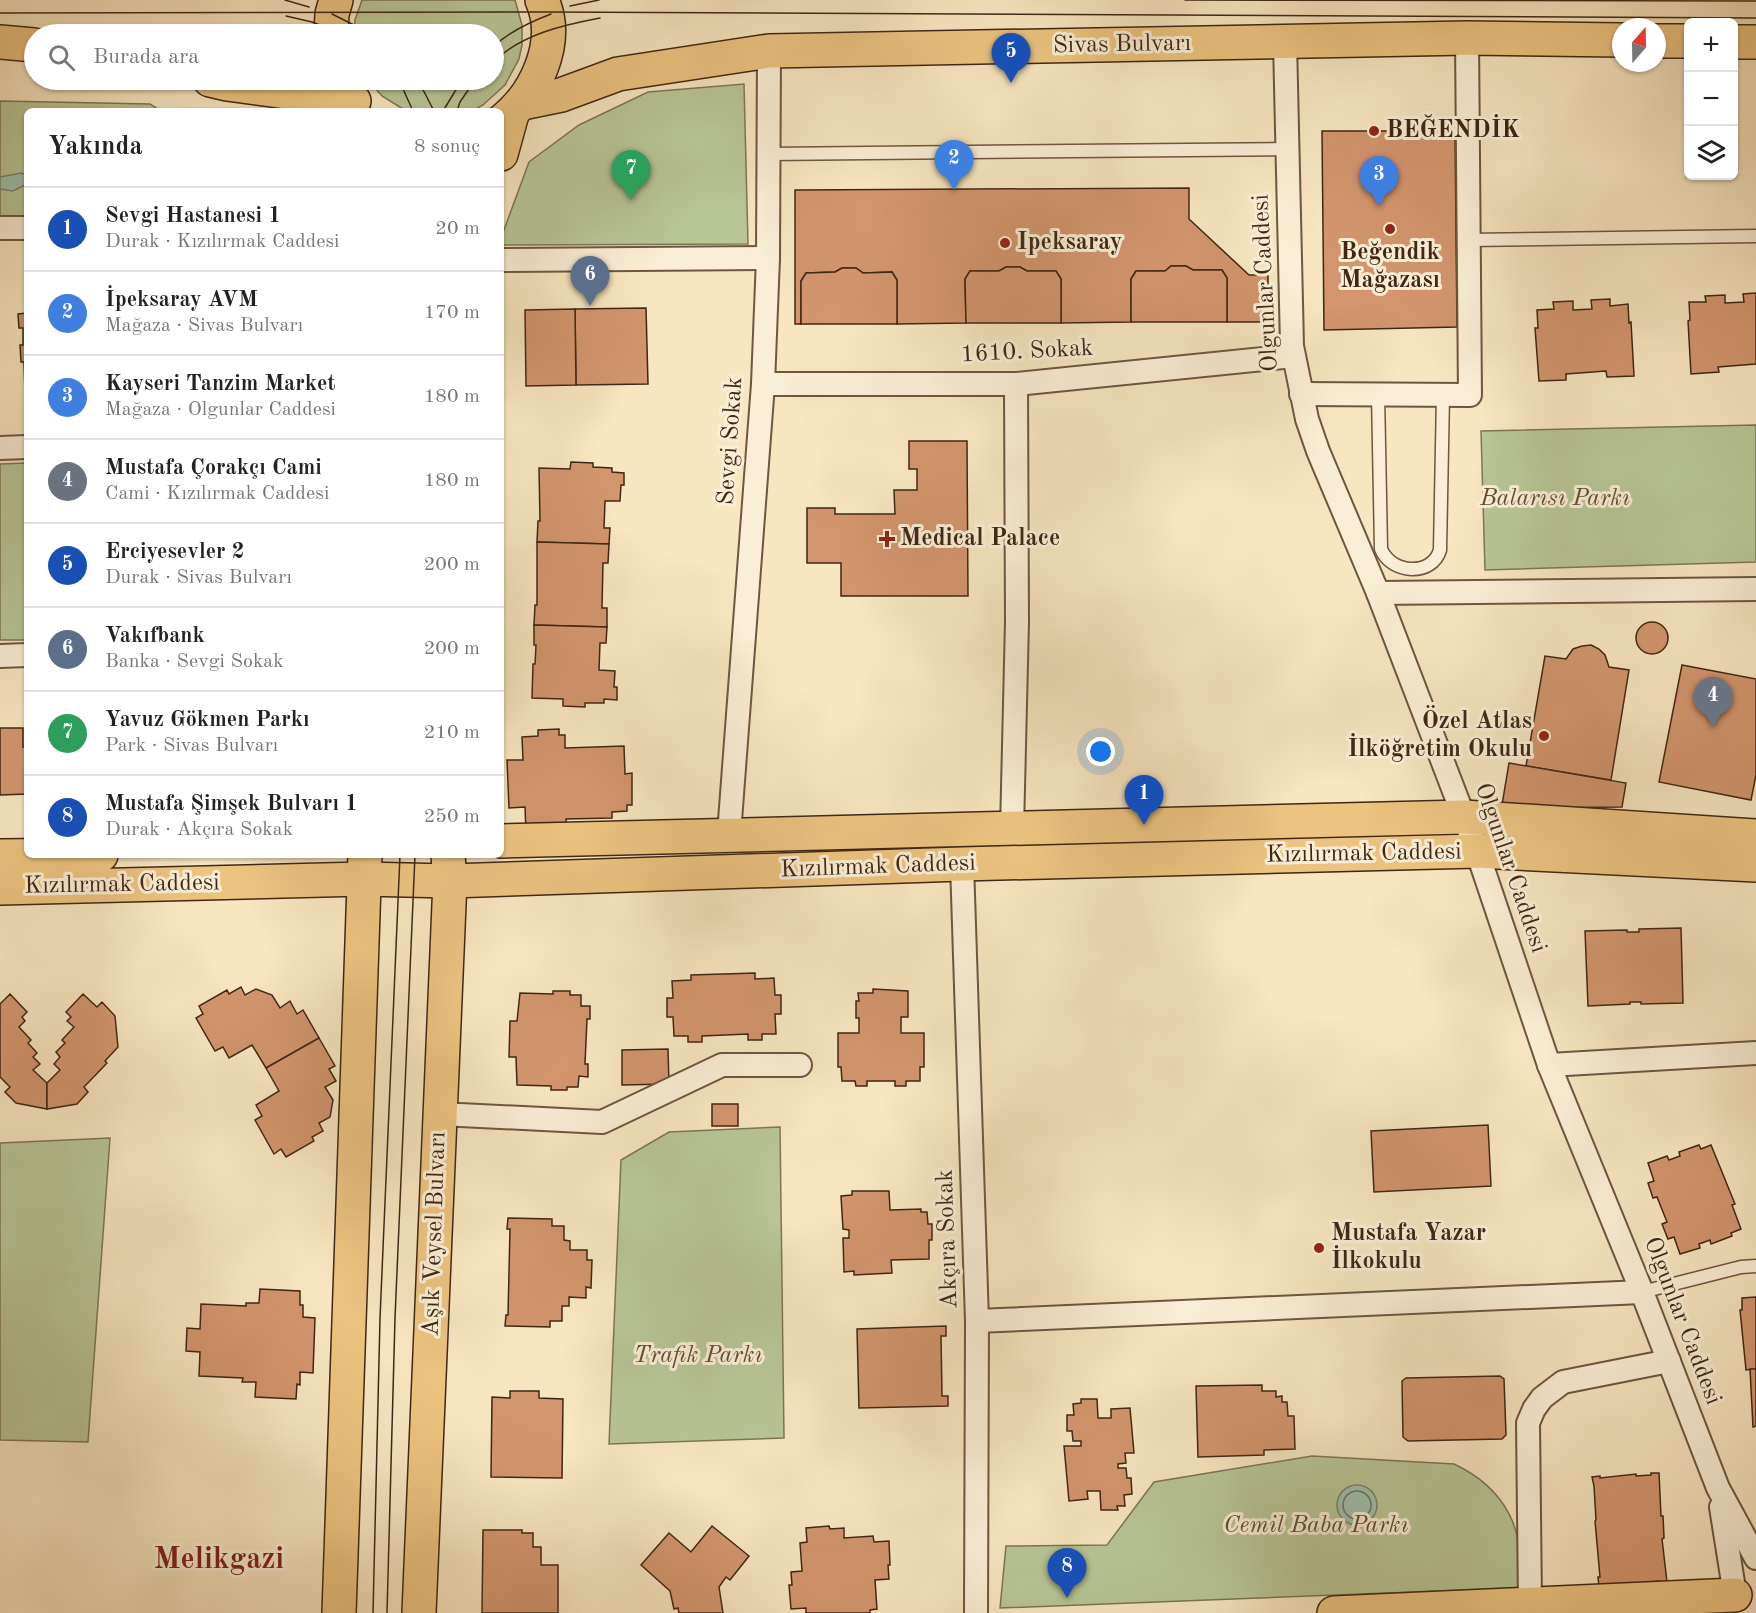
<!DOCTYPE html>
<html lang="tr">
<meta charset="utf-8">
<style>
body{margin:0;font-family:"Old Standard TT",serif;background:#f6f6f6;color:#222}
.controls{position:absolute;right:18px;top:18px;display:grid;overflow:hidden;border-radius:9px;box-shadow:0 2px 4px #0004}
.controls button{width:54px;height:54px;display:grid;place-items:center;padding:0;border:0;border-bottom:2px solid #e0e0e0;background:#fff;color:#222;font:30px sans-serif}
.compass{position:absolute;left:1612px;top:18px;width:54px;height:54px;border-radius:50%;background:#fff;box-shadow:0 2px 4px #0004;rotate:20deg}
.you{position:absolute;left:1101px;top:752px;width:21px;height:21px;margin:-15px;border:4px solid #fff;border-radius:50%;background:#1a73e8;box-shadow:0 0 0 9px #1a73e833}
.badge{display:grid;place-items:center;width:39px;height:39px;border-radius:50%;background:#8f2418;color:#fff;font-size:20px;font-weight:700}
.pin{position:absolute;translate:-50% -50px;filter:drop-shadow(0 2px 3px #0008)}
.pin::after{content:'';position:absolute;top:32px;width:21px;height:18px;background:inherit;clip-path:polygon(0 0,100% 0,50% 100%)}
.list{margin:0;padding:0;list-style:none}
h2{display:flex;justify-content:space-between;align-items:center;height:78px;margin:0;padding:0 24px;font-size:26px}
h2 small{font-size:20px;font-weight:400;color:#767676}
.list li{display:grid;grid-template-columns:39px 1fr auto;gap:18px;align-items:center;box-sizing:border-box;height:84px;padding:0 24px;border-top:2px solid #e0e0e0}
.list b{display:block;font-size:22px;white-space:nowrap}
.list p{margin:0;font-size:20px;white-space:nowrap;color:#767676}
.list em{font-size:20px;font-style:normal;color:#767676}
.icon{flex:none;width:33px;height:33px;fill:none;stroke:currentColor;stroke-width:2;stroke-linecap:round;stroke-linejoin:round}
.map{position:relative;flex:none;width:1756px;height:1613px;overflow:hidden}
.search{position:absolute;background:#fff;box-shadow:0 2px 4px #0004;left:24px;top:24px;width:480px;height:66px;display:flex;align-items:center;gap:15px;box-sizing:border-box;padding:0 21px;border-radius:33px;color:#767676;font-size:22px}
.panel{position:absolute;background:#fff;box-shadow:0 2px 4px #0004;left:24px;top:108px;width:480px;height:750px;border-radius:9px}
.map>svg:first-child{display:block}
.green{fill:#b8c696;stroke:#7c7655;stroke-width:1.5}
.water{fill:#9ec0ae;stroke:#798270;stroke-width:1.5}
.lines{fill:none;stroke-linecap:round;stroke-linejoin:round}
.shore{stroke:#707361;stroke-width:1.5}
.building{fill:#d2956e;stroke:#412614;stroke-width:1.5}
.service-casing{stroke:#6e563f;stroke-width:15}
.minor-casing{stroke:#6e563f;stroke-width:26}
.primary-casing{stroke:#412614;stroke-width:36}
.trunk-casing{stroke:#412614;stroke-width:36}
.service{stroke:#faefd6;stroke-width:12}
.minor{stroke:#faefd6;stroke-width:22}
.primary{stroke:#ecc380;stroke-width:33}
.trunk{stroke:#ecc380;stroke-width:33}
.tram{stroke:#412614;stroke-width:1.5}
.poi-dot{fill:#8f2418;stroke:#faefd6;stroke-width:2}
.labels{text-anchor:middle;dominant-baseline:central;stroke-width:6;stroke-linejoin:round;paint-order:stroke}
.street-label{font-size:24px;fill:#412614;stroke:#faefd6}
.poi-label{font-size:24px;font-weight:bold;fill:#412614;stroke:#faefd6;text-anchor:start}
.park-label{font-size:24px;font-style:italic;fill:#5f4e34;stroke:#faefd6}
.district-label{font-size:30px;font-weight:bold;fill:#7a1f14;stroke:#faefd6}
</style>
<div class="map">
<svg width="1756" height="1613" viewBox="0 0 1756 1613">
<rect width="100%" height="100%" fill="#f7e6c0"/>
<filter id="stains"><feTurbulence type="fractalNoise" baseFrequency=".00333" numOctaves="4"/><feColorMatrix values="0 0 0 0 .2 0 0 0 0 .09 0 0 0 0 .02 0 0 0 .5 -.17"/></filter>
<radialGradient id="worn" r=".72"><stop offset=".6" stop-color="#630" stop-opacity="0"/><stop offset="1" stop-color="#630" stop-opacity=".3"/></radialGradient>
<g class="green">
<path d="M362,0H515L522,25V45L519,59L505,85L483,105L472,111H406L382,96L368,80H494V34H354L355,20Z"/>
<path d="M744,84L748,244L501,245V238L529,162L579,125L648,92Z"/>
<path d="M0,101L150,104L161,111H27V233L0,234Z"/>
<path d="M1756,425V562L1485,570L1481,431Z"/>
<path d="M27,463V640H0V464Z"/>
<path d="M780,1127L784,1438L609,1444L621,1160L669,1132Z"/>
<path d="M110,1138L88,1442L0,1440V1143Z"/>
<path d="M1312,1456L1454,1464C1505,1488 1528,1531 1518,1588L1000,1608L1006,1546L1107,1545L1154,1482Z"/>
</g>
<g class="water">
<path d="M21,173L27,175V184L13,191L0,189V177Z"/>
<circle cx="1357" cy="1505" r="20"/>
</g>
<g class="lines">
<circle class="shore" cx="1357" cy="1505" r="14"/>
</g>
<g class="building">
<path d="M1322,131H1455L1457,327L1324,330Z"/>
<path d="M1189,188V219L1249,275H1268V322H1227V278L1222,270H1193L1186,266H1171L1165,271H1136L1131,279V322L1061,323V279L1056,271H1027L1020,267H1006L999,271H970L965,279L966,323L897,324V280L892,272L863,273L856,268H842L835,272L806,273L801,281V324H795V190Z"/>
<path d="M1171,266H1186L1193,270H1222L1227,278V322H1131V279L1136,271H1165Z"/>
<path d="M1006,267H1020L1027,271H1056L1061,279V323H966L965,279L970,271H999Z"/>
<path d="M842,268H856L863,273L892,272L897,280V324H801V281L806,273L835,272Z"/>
<path d="M1756,293V364L1718,367L1719,372L1691,374L1688,321L1690,320L1689,302H1706L1705,296L1725,295V303L1744,302L1743,294Z"/>
<path d="M1610,299V306L1628,304L1629,323L1631,322L1634,376L1607,377L1606,371L1566,374V380L1539,381L1535,328H1538L1537,310L1554,309L1553,302L1573,301V310L1592,309L1591,300Z"/>
<path d="M646,308L648,384L576,385L575,309Z"/>
<path d="M575,309L576,385L526,386L525,310Z"/>
<path d="M27,313V393L25,394L24,362H21L20,345H23V328H19L18,314Z"/>
<path d="M909,441H967L968,596H841V563H807V508H835V514H895L894,490H917V469H909Z"/>
<path d="M571,462L593,463V467L612,468V472L624,473V485H621L620,501H605L604,528H610L609,544L537,542L538,521H540L539,468L570,469Z"/>
<path d="M537,542L609,544L608,563H603L602,608H607V627L534,625L535,605H537Z"/>
<circle cx="1652" cy="638" r="16"/>
<path d="M534,625L607,627L606,643H600L599,670L615,671L614,687H617V700L604,699V703H585V707L563,706V699L532,698L533,664H535L536,645H534Z"/>
<path d="M1591,645L1599,649L1605,655L1609,667L1629,670L1611,780L1526,766L1545,656L1566,659L1573,649L1582,646Z"/>
<path d="M1682,665L1756,679V775L1751,800L1659,782Z"/>
<path d="M0,728H23V747H26L27,794L0,795Z"/>
<path d="M559,729V735H565V748L624,746L625,774L632,773V805H627V811L612,812V818L566,819L567,833L526,832L525,807L509,808L507,760H523L522,737L538,736V730Z"/>
<path d="M1509,763L1626,783L1622,807L1519,808L1502,805Z"/>
<path d="M1681,928L1683,1003L1641,1004V1002H1630V1004L1588,1006L1585,931L1627,930V932H1639V929Z"/>
<path d="M755,973V979L774,978L775,995H781V1014H775L776,1034H762V1040H748V1034L702,1036V1042H688V1036H674L673,1017H667V998H673L672,981L691,980V975Z"/>
<path d="M241,987L245,995L256,989L272,995L280,1008L290,1001L297,1014L303,1010L319,1038L266,1068L252,1045L229,1058L223,1047L215,1051L196,1018L203,1014L199,1006L227,990L229,994Z"/>
<path d="M873,989L908,991V1017H901V1033H924V1067H920V1081H906V1086H895V1081H867V1086H856L855,1081H842L841,1067H838V1033H859V1018H856V1001H859L858,993H873Z"/>
<path d="M553,991H570V995H581V1006H590V1019H587L585,1064H588V1077L579,1076L578,1087H567V1090H551V1086L517,1085L516,1057H509L510,1021H517L520,993L553,994Z"/>
<path d="M10,994L27,1012L22,1017L25,1021L19,1027L31,1040L28,1043L37,1053L33,1057L40,1064L33,1070L47,1083V1109L16,1103L5,1092L10,1087L0,1077V1004Z"/>
<path d="M83,994L97,1007L102,1002L115,1016L118,1047L105,1061L107,1063L84,1087L88,1092L77,1104L47,1109V1083L60,1070L54,1064L60,1057L56,1052L65,1043L62,1040L74,1027L67,1021L71,1017L66,1012Z"/>
<path d="M319,1038L335,1066L329,1069L336,1081L325,1087L333,1100L330,1117L319,1123L323,1131L312,1137L314,1141L286,1157L281,1149L274,1154L255,1120L262,1116L256,1105L279,1091L266,1068Z"/>
<path d="M668,1049L669,1084L622,1085V1050Z"/>
<rect x="712" y="1104" width="26" height="22"/>
<path d="M1488,1125L1491,1186L1374,1192L1371,1131Z"/>
<path d="M1699,1145L1701,1149L1711,1145L1735,1204L1732,1205L1741,1229L1731,1233L1732,1236L1711,1244L1710,1240L1699,1244L1700,1248L1680,1254L1674,1237L1668,1239L1662,1224L1667,1222L1657,1197L1653,1198L1648,1183L1654,1181L1648,1163L1667,1156L1669,1160L1680,1156L1679,1152Z"/>
<path d="M852,1191H889L890,1210L921,1209V1212H927L928,1224H932V1240H929V1259L891,1260L892,1273L854,1275V1271L844,1272L843,1238H849V1230L843,1229L841,1196L852,1195Z"/>
<path d="M508,1218L552,1219V1226H564V1240L570,1241V1250H587V1260H592L591,1288L586,1287V1298L569,1297V1306H562V1321H550V1327L505,1326L506,1315H508L510,1229H507Z"/>
<path d="M260,1289L300,1291V1305H303V1317L315,1318L313,1373L300,1372V1385L297,1384L296,1399L255,1397L256,1382H242L243,1378L199,1376L200,1352L186,1351L187,1328L200,1329L201,1304L246,1306V1303H259Z"/>
<path d="M1756,1297V1369L1746,1370L1740,1310H1742V1298Z"/>
<path d="M946,1326V1336H941L942,1396H948V1406L859,1408L857,1329Z"/>
<path d="M1750,1369H1756V1426L1753,1427Z"/>
<path d="M1500,1376L1504,1379L1506,1435L1502,1439L1408,1441L1403,1437L1402,1381L1406,1378Z"/>
<path d="M1262,1385V1391H1276V1397L1282,1396V1402H1287L1288,1416H1294L1295,1449L1264,1450V1455L1198,1457L1196,1386Z"/>
<path d="M510,1391H539V1398L563,1399L562,1478L491,1477L492,1397L510,1398Z"/>
<path d="M1081,1399H1097L1098,1418H1111V1409L1130,1408L1134,1453H1125L1126,1463L1118,1464V1468H1126L1127,1478H1131L1132,1494L1124,1495L1125,1506H1117L1118,1510H1101L1100,1491H1087L1088,1499L1069,1501L1064,1446H1081V1441H1073L1072,1431H1067V1415H1074L1073,1404L1081,1403Z"/>
<path d="M1651,1473H1659L1661,1516H1663L1664,1538L1662,1539L1667,1582L1659,1583V1581L1599,1587L1598,1577H1600L1595,1521L1596,1520L1594,1486L1592,1477L1600,1476V1478L1636,1474V1476L1651,1475Z"/>
<path d="M712,1526L749,1556L730,1580L726,1577L719,1587L723,1613H679L678,1608L674,1609L670,1591L641,1565L669,1533L691,1552Z"/>
<path d="M829,1526L830,1529L844,1528V1538L873,1536L874,1542L889,1541L890,1565H888L889,1579L875,1580L877,1609L870,1610V1613H806V1608L791,1609L789,1585H792L791,1572L802,1571L800,1543L807,1542L806,1528Z"/>
<path d="M483,1530H522V1533H533V1547H541V1565H558V1613H482Z"/>
</g>
<g class="lines">
<defs>
<g id="service">
<path d="M768,154L1287,149"/>
<path d="M1467,240L1756,236"/>
<path d="M1378,394L1381,549C1391,574 1432,577 1440,550L1443,395"/>
<path d="M1642,1292L1741,1267L1756,1266"/>
</g>
<g id="minor">
<path d="M1285,42L1292,346L1307,419L1318,451L1378,593L1477,851L1549,1065L1642,1292L1718,1488L1756,1558"/>
<path d="M0,228H27"/>
<path d="M501,260L768,258"/>
<path d="M763,384H1016L1293,356"/>
<path d="M1301,394L1470,395L1467,38"/>
<path d="M0,448L27,447"/>
<path d="M1378,593L1756,589"/>
<path d="M0,656L27,655"/>
<path d="M1012,829L1017,622L1016,384"/>
<path d="M729,834L763,384L768,258L769,51"/>
<path d="M962,864L977,1321L976,1613"/>
<path d="M1549,1065L1756,1053"/>
<path d="M440,1114L602,1122L722,1065H800"/>
<path d="M977,1321L1642,1292"/>
<path d="M1721,1507L1735,1595"/>
<path d="M1530,1604L1528,1423L1534,1409L1542,1398L1563,1382L1669,1361"/>
</g>
<g id="primary">
<path d="M501,154L512,114"/>
<path d="M501,841L1464,817L1756,836"/>
<path d="M0,856L101,855"/>
<path d="M0,888L363,879L450,881L962,864L1477,851L1756,865"/>
<path d="M339,1613L365,855"/>
<path d="M419,1613L450,881L448,855"/>
<path d="M1334,1613L1735,1595"/>
</g>
<g id="trunk">
<path d="M331,34L332,14L336,0"/>
<path d="M1657,41H1688"/>
<path d="M0,42L34,45"/>
<path d="M1734,42H1756"/>
<path d="M210,80L227,84L354,101"/>
<path d="M522,103L561,95L618,74L769,51L1467,38L1621,40"/>
<path d="M501,122C535,96 561,43 542,0"/>
</g>
</defs>
<use href="#service" class="service-casing"/>
<use href="#minor" class="minor-casing"/>
<use href="#primary" class="primary-casing"/>
<use href="#trunk" class="trunk-casing"/>
<use href="#service" class="service"/>
<use href="#minor" class="minor"/>
<use href="#primary" class="primary"/>
<use href="#trunk" class="trunk"/>
<g class="tram">
<path d="M285,0L309,7"/>
<path d="M1185,0L1756,1"/>
<path d="M570,6L599,0"/>
<path d="M0,13L546,12L1756,18"/>
<path d="M332,14L372,34"/>
<path d="M286,16L312,22L343,34"/>
<path d="M494,46C510,31 530,22 551,14"/>
<path d="M494,61C523,34 563,25 600,18"/>
<path d="M396,80L403,89L413,111"/>
<path d="M418,80L434,111"/>
<path d="M443,111L462,80"/>
<path d="M457,111L460,102L475,80"/>
<path d="M373,1613L380,1318L400,855"/>
<path d="M387,1613L395,1318L415,855"/>
</g>
</g>
<g class="poi-dot">
<circle cx="1374" cy="131" r="6"/>
<circle cx="1390" cy="229" r="6"/>
<circle cx="1005" cy="243" r="6"/>
<path d="M884 530h6v6h6v6h-6v6h-6v-6h-6v-6h6z"/>
<circle cx="1544" cy="736" r="6"/>
<circle cx="1319" cy="1248" r="6"/>
</g>
<g class="labels">
<g class="street-label">
<text transform="translate(1122 45) rotate(-1)">Sivas Bulvarı</text>
<text transform="translate(1266 283) rotate(-93)">Olgunlar Caddesi</text>
<text transform="translate(1027 352) rotate(-3)">1610. Sokak</text>
<text transform="translate(731 441) rotate(-86)">Sevgi Sokak</text>
<text transform="translate(1364 854) rotate(-1)">Kızılırmak Caddesi</text>
<text transform="translate(878 867) rotate(-2)">Kızılırmak Caddesi</text>
<text transform="translate(1510 868) rotate(71)">Olgunlar Caddesi</text>
<text transform="translate(122 885) rotate(-1)">Kızılırmak Caddesi</text>
<text transform="translate(435 1234) rotate(-88)">Aşık Veysel Bulvarı</text>
<text transform="translate(948 1239) rotate(-92)">Akçıra Sokak</text>
<text transform="translate(1682 1321) rotate(69)">Olgunlar Caddesi</text>
</g>
<g class="poi-label">
<text x="1386" y="131">BEĞENDİK</text>
<text x="1017" y="243">Ipeksaray</text>
<text x="1390" y="253" text-anchor="middle">Beğendik<tspan x="1390" dy="28">Mağazası</tspan></text>
<text x="900" y="539">Medical Palace</text>
<text x="1532" y="722" text-anchor="end">Özel Atlas<tspan x="1532" dy="28">İlköğretim Okulu</tspan></text>
<text x="1331" y="1234">Mustafa Yazar<tspan x="1331" dy="28">İlkokulu</tspan></text>
</g>
<g class="park-label">
<text x="1555" y="499">Balarısı Parkı</text>
<text x="698" y="1356">Trafik Parkı</text>
<text x="1316" y="1526">Cemil Baba Parkı</text>
</g>
<g class="district-label">
<text x="219" y="1560">Melikgazi</text>
</g>
</g>
<rect width="100%" height="100%" filter="url(#stains)"/>
<rect width="100%" height="100%" fill="url(#worn)"/>
</svg>
<div class="controls">
<button>+</button>
<button>−</button>
<button><svg class="icon" aria-label="layers" viewBox="0 0 24 24"><path d="M12 4l9 5-9 5-9-5zM3 14l9 5 9-5"/></svg></button>
</div>
<svg class="compass" viewBox="-18 -18 36 36"><path d="M0-13l5 13h-10z" fill="#e53935"/><path d="M0 13l5-13h-10z" fill="#767676"/></svg>
<div class="you"></div>
<div class="pin badge" style="left:1144px;top:825px;background:#1a4fb4">1</div>
<div class="pin badge" style="left:954px;top:190px;background:#3f7fe0">2</div>
<div class="pin badge" style="left:1379px;top:206px;background:#3f7fe0">3</div>
<div class="pin badge" style="left:1713px;top:727px;background:#6b7280">4</div>
<div class="pin badge" style="left:1011px;top:83px;background:#1a4fb4">5</div>
<div class="pin badge" style="left:590px;top:306px;background:#5c6f8a">6</div>
<div class="pin badge" style="left:631px;top:200px;background:#2e9e5b">7</div>
<div class="pin badge" style="left:1067px;top:1598px;background:#1a4fb4">8</div>
<div class="search"><svg class="icon" aria-label="search" viewBox="0 0 24 24"><circle cx="10" cy="10" r="6"/><path d="M15 15l6 6"/></svg>Burada ara</div>
<section class="panel">
<h2>Yakında<small>8 sonuç</small></h2>
<ul class="list">
<li><span class="badge" style="background:#1a4fb4">1</span><div><b>Sevgi Hastanesi 1</b><p>Durak · Kızılırmak Caddesi</p></div><em>20 m</em></li>
<li><span class="badge" style="background:#3f7fe0">2</span><div><b>İpeksaray AVM</b><p>Mağaza · Sivas Bulvarı</p></div><em>170 m</em></li>
<li><span class="badge" style="background:#3f7fe0">3</span><div><b>Kayseri Tanzim Market</b><p>Mağaza · Olgunlar Caddesi</p></div><em>180 m</em></li>
<li><span class="badge" style="background:#6b7280">4</span><div><b>Mustafa Çorakçı Cami</b><p>Cami · Kızılırmak Caddesi</p></div><em>180 m</em></li>
<li><span class="badge" style="background:#1a4fb4">5</span><div><b>Erciyesevler 2</b><p>Durak · Sivas Bulvarı</p></div><em>200 m</em></li>
<li><span class="badge" style="background:#5c6f8a">6</span><div><b>Vakıfbank</b><p>Banka · Sevgi Sokak</p></div><em>200 m</em></li>
<li><span class="badge" style="background:#2e9e5b">7</span><div><b>Yavuz Gökmen Parkı</b><p>Park · Sivas Bulvarı</p></div><em>210 m</em></li>
<li><span class="badge" style="background:#1a4fb4">8</span><div><b>Mustafa Şimşek Bulvarı 1</b><p>Durak · Akçıra Sokak</p></div><em>250 m</em></li>
</ul>
</section>
</div>
